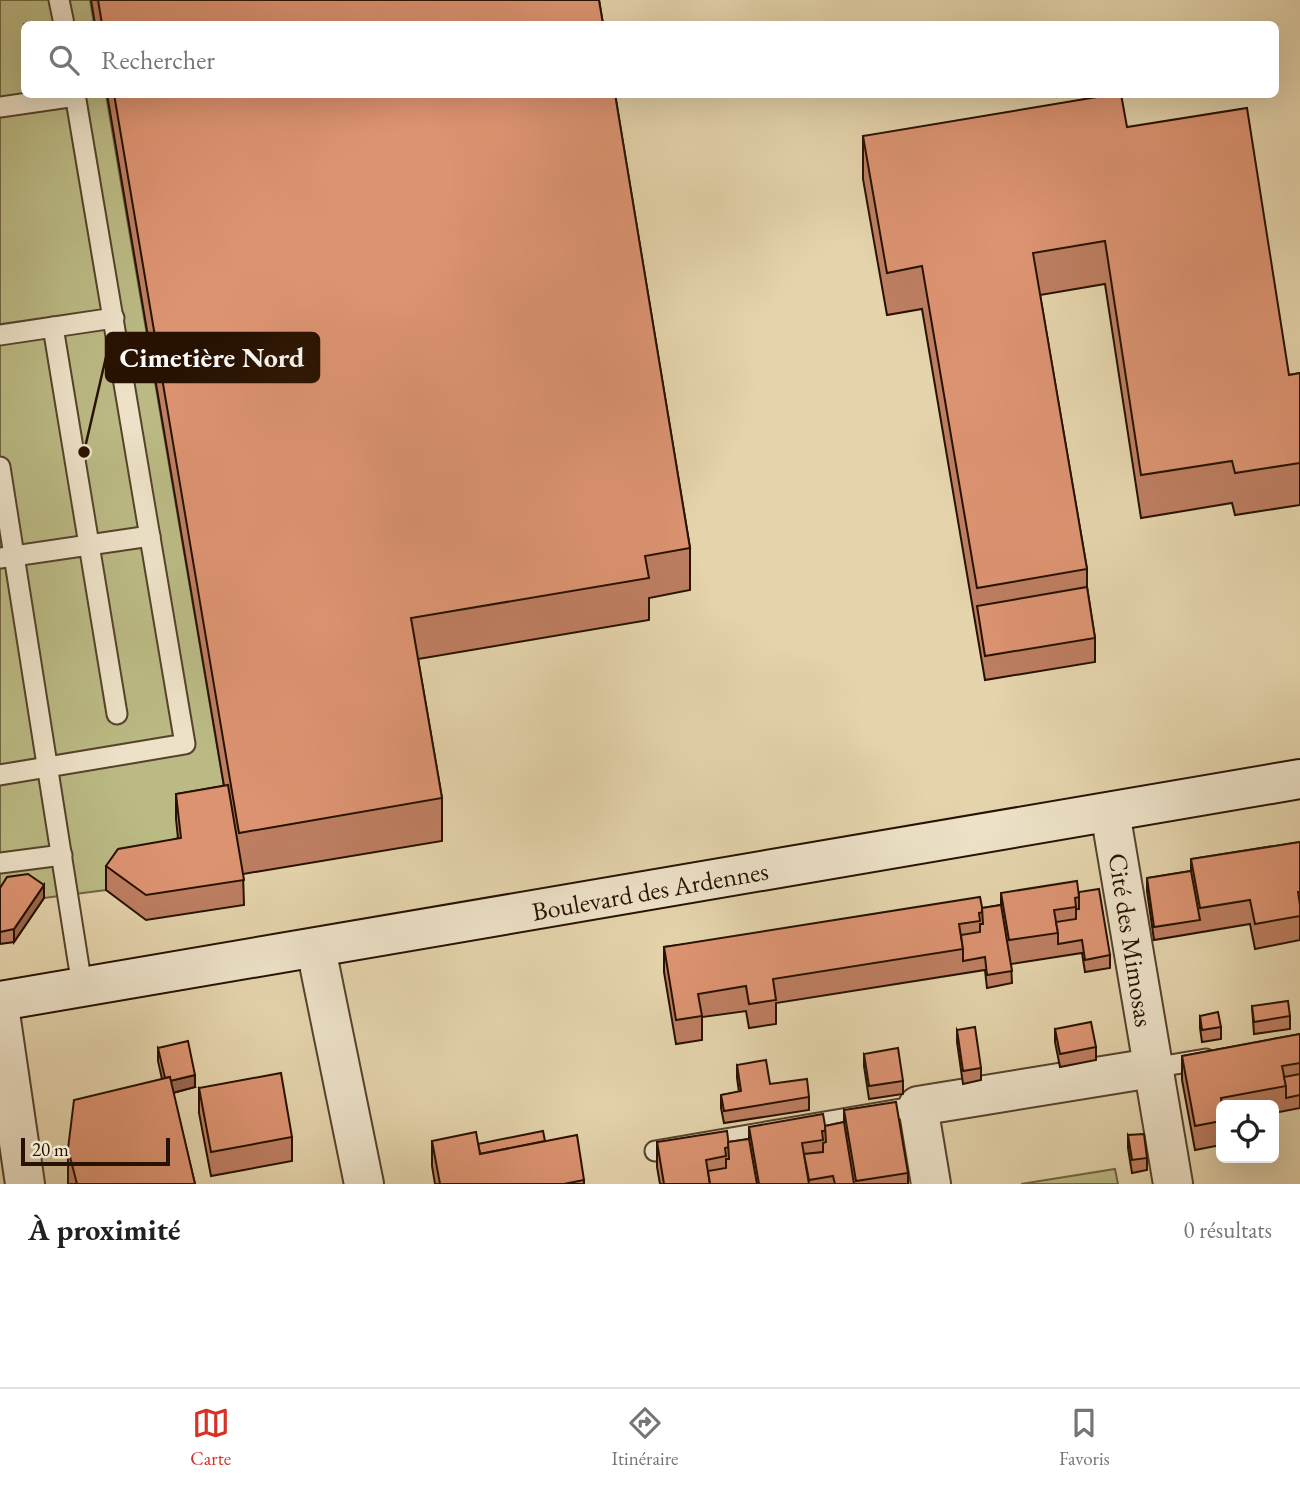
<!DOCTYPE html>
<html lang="fr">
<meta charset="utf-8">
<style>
body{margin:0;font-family:"EB Garamond",serif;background:#f6f6f6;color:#202124}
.controls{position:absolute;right:21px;bottom:21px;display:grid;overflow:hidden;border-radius:10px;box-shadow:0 7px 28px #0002}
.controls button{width:63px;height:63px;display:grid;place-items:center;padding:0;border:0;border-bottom:2px solid #e0e0e0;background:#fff;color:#202124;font:35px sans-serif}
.scale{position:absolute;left:21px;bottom:18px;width:149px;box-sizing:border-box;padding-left:7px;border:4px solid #271100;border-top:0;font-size:19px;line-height:24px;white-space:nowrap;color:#271100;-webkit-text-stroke:5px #ede2c8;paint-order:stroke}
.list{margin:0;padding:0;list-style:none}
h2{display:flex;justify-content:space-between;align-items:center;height:91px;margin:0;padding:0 28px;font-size:30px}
h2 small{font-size:23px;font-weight:400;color:#757577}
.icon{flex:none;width:38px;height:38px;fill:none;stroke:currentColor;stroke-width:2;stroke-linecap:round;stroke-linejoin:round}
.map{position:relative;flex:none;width:1300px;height:1184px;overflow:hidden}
.search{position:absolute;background:#fff;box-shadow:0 7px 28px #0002;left:21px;right:21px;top:21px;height:77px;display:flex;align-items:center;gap:18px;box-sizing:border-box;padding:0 24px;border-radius:10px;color:#757577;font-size:26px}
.sheet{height:203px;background:#fff}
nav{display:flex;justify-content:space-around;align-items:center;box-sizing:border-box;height:98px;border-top:2px solid #e0e0e0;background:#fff;font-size:19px;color:#757577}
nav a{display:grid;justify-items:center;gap:4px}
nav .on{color:#d93025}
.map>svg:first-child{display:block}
.green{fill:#bbba84;stroke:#716642;stroke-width:2}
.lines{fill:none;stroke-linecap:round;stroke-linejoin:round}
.lane-casing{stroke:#56422b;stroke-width:23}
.street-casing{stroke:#56422b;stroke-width:42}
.secondary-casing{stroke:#271100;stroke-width:42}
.lane{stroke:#ede2c8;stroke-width:19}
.street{stroke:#ede2c8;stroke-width:38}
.secondary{stroke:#ede2c8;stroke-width:38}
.wall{fill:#bd7e61;stroke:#271100;stroke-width:2}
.shaded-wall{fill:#9a674f;stroke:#271100;stroke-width:2}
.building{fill:#dc9371;stroke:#271100;stroke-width:2}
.labels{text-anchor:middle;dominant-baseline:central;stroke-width:7;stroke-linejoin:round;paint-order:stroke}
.street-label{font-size:26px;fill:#271100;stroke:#ede2c8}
.leader{fill:none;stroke:#271100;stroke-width:2.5}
.callout-dot{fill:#271100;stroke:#ede2c8;stroke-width:2.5}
.callout{fill:#271100;stroke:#271100;stroke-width:2.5}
.callout-label{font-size:28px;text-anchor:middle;font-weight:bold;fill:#fff}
</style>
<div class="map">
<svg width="1300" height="1184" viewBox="0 0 1300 1184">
<rect width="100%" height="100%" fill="#e4d3ab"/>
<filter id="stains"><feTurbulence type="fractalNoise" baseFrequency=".00286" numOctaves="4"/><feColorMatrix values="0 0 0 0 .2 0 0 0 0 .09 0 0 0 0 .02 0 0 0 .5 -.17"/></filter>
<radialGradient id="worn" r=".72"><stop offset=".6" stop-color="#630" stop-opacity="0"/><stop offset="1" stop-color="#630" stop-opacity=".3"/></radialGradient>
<g class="green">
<path d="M0,0H90L94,24H24V94L106,95L228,810L181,862L119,874L106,890L44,898L28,887L0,901Z"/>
<path d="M1115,1169L1118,1184H1021Z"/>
</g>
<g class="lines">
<defs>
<g id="lane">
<path d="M59,0L64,24"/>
<path d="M0,107L76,96"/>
<path d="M53,327L117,714"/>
<path d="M0,335L114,318"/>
<path d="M0,467L82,986"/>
<path d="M0,558L150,536"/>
<path d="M0,775L185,744L75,94"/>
<path d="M0,863L62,855"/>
<path d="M1152,1068L1206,1059"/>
<path d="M655,1151L918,1106"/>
</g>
<g id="street">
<path d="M1110,812L1173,1184"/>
<path d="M316,949L364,1184"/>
<path d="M0,1013L25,1184"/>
<path d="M931,1184L918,1106L1152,1068"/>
</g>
<path id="secondary" d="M0,1001L1300,779"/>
</defs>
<use href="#lane" class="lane-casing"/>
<use href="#street" class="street-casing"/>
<use href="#secondary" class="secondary-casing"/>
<use href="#lane" class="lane"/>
<use href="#street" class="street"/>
<use href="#secondary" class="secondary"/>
</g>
<g class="wall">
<path d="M91,0H599L603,24H95Z"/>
<path d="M107,94H615L690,548V590L649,598V620L418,659L442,798V841L243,874L244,905L146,920L106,890V866L178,838L176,819V794L224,786Z"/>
<path d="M1127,127L1289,375L1300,373V505L1235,515L1232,503L1141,518L1105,284L1040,295L1087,569V587L1095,638V662L985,680L922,309L887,315L863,179V136Z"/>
<path d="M1300,842V940L1255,949L1250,924L1154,940L1147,891V878L1191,871V859Z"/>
<path d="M0,888L44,898L14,942L0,944Z"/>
<path d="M1079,892L1110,955V968L1085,972L1082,953L1011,964L1012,983L987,988L985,970L776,1003V1024L749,1028L746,1011L702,1017V1040L676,1044L664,972V947L982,908L1001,905V893Z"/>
<path d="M1252,1006L1290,1016V1029L1254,1034Z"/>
<path d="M1200,1016L1221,1027V1039L1202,1042L1200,1028Z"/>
<path d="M1055,1029L1096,1047V1060L1060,1067L1055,1042Z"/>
<path d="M957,1030L981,1068V1080L963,1084L957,1042Z"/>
<path d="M1300,1034V1108L1274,1113V1105H1221V1145L1195,1150L1182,1080V1056Z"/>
<path d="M158,1048L195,1087L173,1093L195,1184H68V1149L162,1079L158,1061Z"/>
<path d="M864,1054L903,1081V1094L869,1099L864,1066Z"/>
<path d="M737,1065L770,1084L809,1097V1110L724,1123L721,1108V1095L739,1092L737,1078Z"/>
<path d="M199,1088L292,1137V1161L211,1176L199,1113Z"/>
<path d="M844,1110L908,1173V1184H660L657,1167V1142H728L749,1139V1127L825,1126L844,1122Z"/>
<path d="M1128,1135L1147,1158V1170L1132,1173L1128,1148Z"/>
<path d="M432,1141L478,1144L545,1141L584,1180V1184H435L432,1166Z"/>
</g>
<g class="shaded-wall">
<path d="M44,885V898L14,942V929Z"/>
<path d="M195,1075V1087L165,1095V1082Z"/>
</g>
<g class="building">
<path d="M98,0H599L603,24H102Z"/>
<path d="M114,94H615L690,548L645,556L649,578L411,618L442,798L239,833Z"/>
<path d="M1115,94H1121L1127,127L1247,108L1289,375L1300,373V463L1235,473L1232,461L1141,475L1105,241L1033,253L1087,569L977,588L922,266L887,273L863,136Z"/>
<path d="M1087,587L1095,638L985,656L977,606Z"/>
<path d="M228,785L244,880L146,895L106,866L118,849L181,838L176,794Z"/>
<path d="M1300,842V892H1298L1300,905V916L1255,924L1250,900L1200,908L1191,859Z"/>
<path d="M1191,871L1200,920L1154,927L1147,878Z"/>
<path d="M28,874L44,885L14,929L0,932V888L7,877Z"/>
<path d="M1077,881L1079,897L1075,898L1076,907L1054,910L1058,933L1009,940L1001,893Z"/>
<path d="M1099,889L1110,955L1085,960L1082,940L1058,944V933L1056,922L1076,919V909H1079V892Z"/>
<path d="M980,897L983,912L979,913L980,921L959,924L963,949L773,979L776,1000L749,1004L746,986L698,994L702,1016L676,1020L664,947Z"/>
<path d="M1001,905L1012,971L987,975L985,957L963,961V949L961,935L980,932V924H983L982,908Z"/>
<path d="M1288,1001L1290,1016L1254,1022L1252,1006Z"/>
<path d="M1218,1012L1221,1027L1202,1030L1200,1016Z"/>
<path d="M1091,1022L1096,1047L1060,1054L1055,1029Z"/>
<path d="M975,1027L981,1068L963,1071L957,1030Z"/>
<path d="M1300,1034V1063L1282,1066L1286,1086L1221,1098L1222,1105L1221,1121L1195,1126L1182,1056Z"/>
<path d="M188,1041L195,1075L170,1081V1077L165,1078L158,1048Z"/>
<path d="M898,1048L903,1081L869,1086L864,1054Z"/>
<path d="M766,1060L770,1084L807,1079L809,1097L724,1111L721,1095L741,1091L737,1065Z"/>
<path d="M281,1073L292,1137L211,1152L199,1088Z"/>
<path d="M1300,1074V1095L1286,1098V1086L1284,1077Z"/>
<path d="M170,1077L195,1184H77L68,1149L74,1100Z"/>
<path d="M896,1102L908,1173L856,1181L844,1110Z"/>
<path d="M823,1114L826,1131H822L823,1140L802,1143L809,1184H759L749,1127Z"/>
<path d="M844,1122L854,1184H835L833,1176L809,1180L804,1154L823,1152V1143L826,1142L825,1126Z"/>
<path d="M543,1131L545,1141L480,1154L478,1144Z"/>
<path d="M727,1131L729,1147L725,1148L726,1156L706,1160L710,1184H664L657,1142Z"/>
<path d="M476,1132L480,1154L577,1135L584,1180L564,1184H440L432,1141Z"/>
<path d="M1144,1134L1147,1158L1132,1160L1128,1135Z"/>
<path d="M749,1139L757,1184H710L708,1171L726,1168V1159H729L728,1142Z"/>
</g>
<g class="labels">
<g class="street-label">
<text transform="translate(650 891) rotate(-10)">Boulevard des Ardennes</text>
<text transform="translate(1131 940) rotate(81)">Cité des Mimosas</text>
</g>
</g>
<path class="leader" d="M84 452L106 357"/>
<circle class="callout-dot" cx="84" cy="452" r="7"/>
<rect class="callout" x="106" y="333" width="213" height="49" rx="7"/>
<g class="callout-label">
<text x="212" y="367">Cimetière Nord</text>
</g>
<rect width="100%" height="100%" filter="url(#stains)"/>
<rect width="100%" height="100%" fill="url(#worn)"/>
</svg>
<div class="controls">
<button><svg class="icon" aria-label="locate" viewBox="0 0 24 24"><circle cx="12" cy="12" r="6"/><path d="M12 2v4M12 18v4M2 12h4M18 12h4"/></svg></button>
</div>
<div class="scale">20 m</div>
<div class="search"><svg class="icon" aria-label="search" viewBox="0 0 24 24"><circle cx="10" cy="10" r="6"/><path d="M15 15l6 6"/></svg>Rechercher</div>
</div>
<section class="sheet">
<h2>À proximité<small>0 résultats</small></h2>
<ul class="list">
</ul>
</section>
<nav>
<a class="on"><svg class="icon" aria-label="map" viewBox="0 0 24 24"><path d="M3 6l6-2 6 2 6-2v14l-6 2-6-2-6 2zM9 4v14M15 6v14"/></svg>Carte</a>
<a><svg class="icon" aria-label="directions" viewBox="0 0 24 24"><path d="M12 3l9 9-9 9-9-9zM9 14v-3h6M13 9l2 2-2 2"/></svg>Itinéraire</a>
<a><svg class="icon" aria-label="saved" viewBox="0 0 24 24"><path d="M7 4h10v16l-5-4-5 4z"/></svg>Favoris</a>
</nav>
